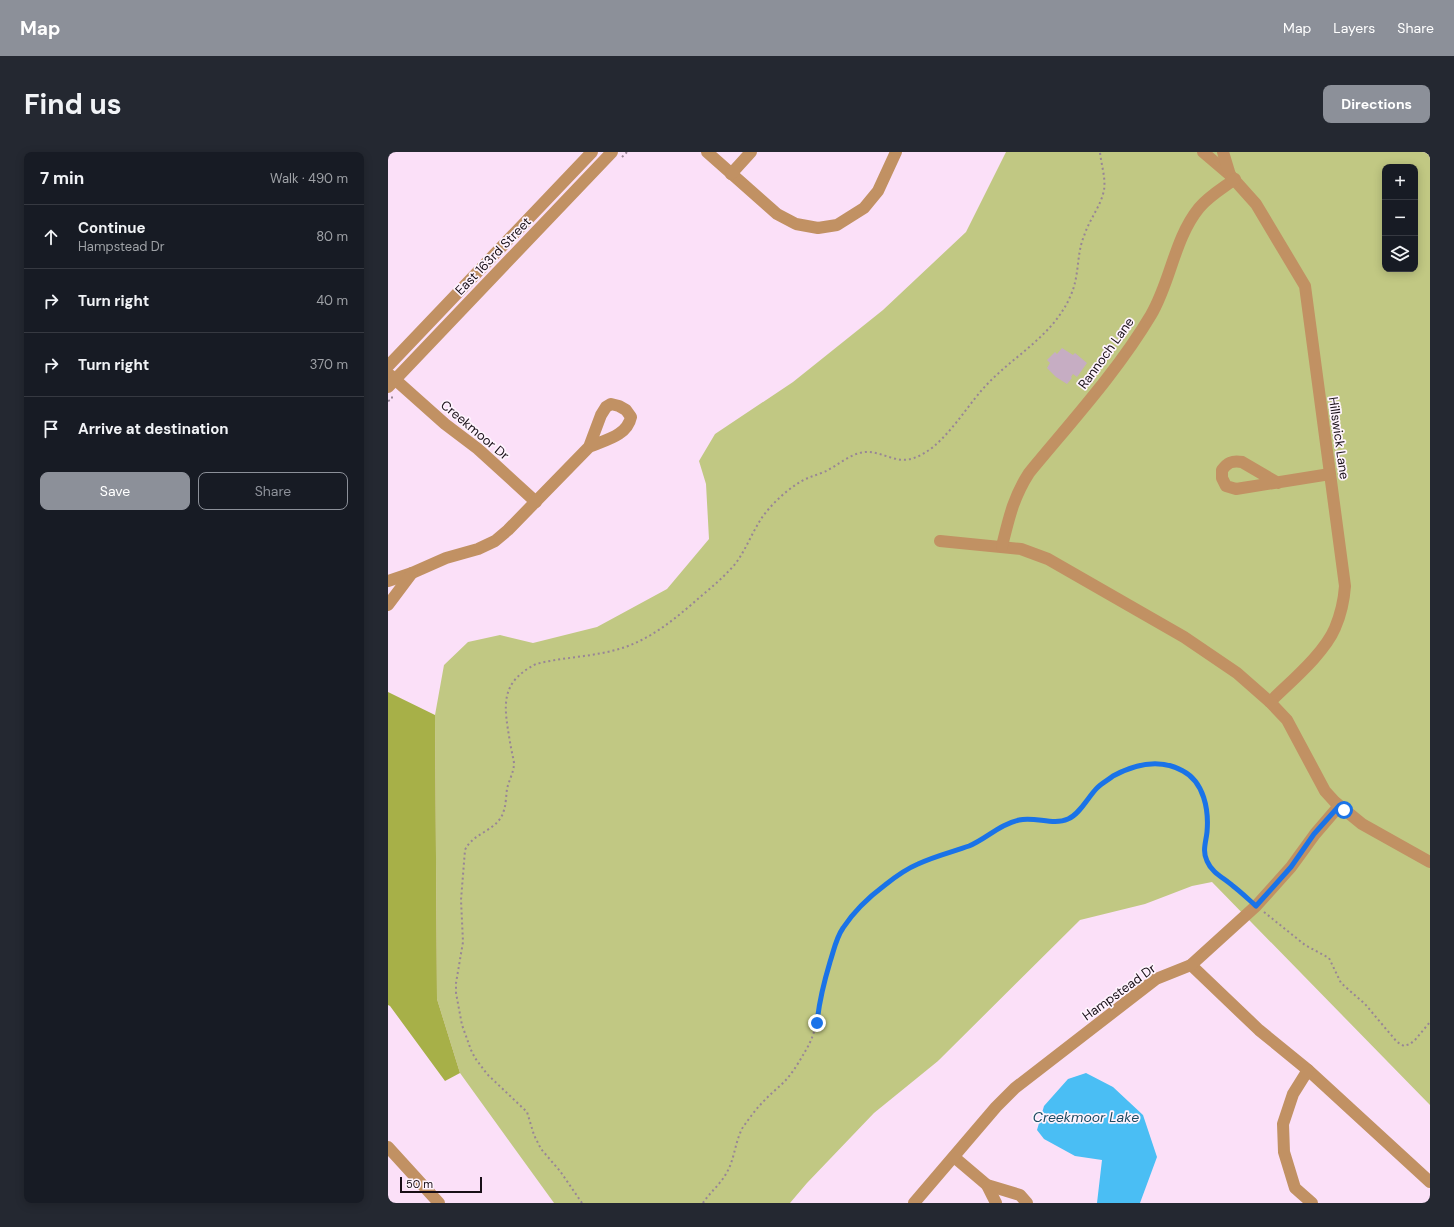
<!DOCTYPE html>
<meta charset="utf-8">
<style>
body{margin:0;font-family:"DM Sans",sans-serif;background:#242831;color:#f1f3f6}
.controls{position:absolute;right:12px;top:12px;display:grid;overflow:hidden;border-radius:8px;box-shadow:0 2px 10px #0003}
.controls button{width:36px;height:36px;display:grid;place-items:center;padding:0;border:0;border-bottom:1px solid #363941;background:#171b24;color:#f1f3f6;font:20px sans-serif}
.scale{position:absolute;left:12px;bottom:10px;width:82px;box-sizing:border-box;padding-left:4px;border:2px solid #180f17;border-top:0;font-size:11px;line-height:14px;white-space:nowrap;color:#180f17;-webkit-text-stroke:3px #fef3fd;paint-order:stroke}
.stop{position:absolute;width:12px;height:12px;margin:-9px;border:3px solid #1a73e8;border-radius:50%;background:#fff}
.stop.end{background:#1a73e8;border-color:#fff;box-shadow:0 1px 4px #0008}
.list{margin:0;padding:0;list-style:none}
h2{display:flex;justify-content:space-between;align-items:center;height:52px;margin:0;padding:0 16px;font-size:17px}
h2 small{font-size:13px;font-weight:400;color:#9ea1a6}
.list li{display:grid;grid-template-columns:26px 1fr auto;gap:12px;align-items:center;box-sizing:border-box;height:64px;padding:0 16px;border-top:1px solid #363941}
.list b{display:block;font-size:15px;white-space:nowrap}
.list p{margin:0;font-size:13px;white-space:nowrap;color:#9ea1a6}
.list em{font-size:13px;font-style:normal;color:#9ea1a6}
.actions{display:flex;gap:8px;padding:12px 16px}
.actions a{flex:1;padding:9px 0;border:1px solid #8c9099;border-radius:8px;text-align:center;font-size:14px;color:#8c9099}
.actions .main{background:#8c9099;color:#fff}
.icon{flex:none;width:22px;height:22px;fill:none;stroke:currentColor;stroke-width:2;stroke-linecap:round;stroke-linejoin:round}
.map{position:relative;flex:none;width:1042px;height:1051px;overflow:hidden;border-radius:8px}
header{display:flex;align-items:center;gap:24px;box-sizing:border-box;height:56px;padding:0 20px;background:#8c9099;color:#fff}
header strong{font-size:19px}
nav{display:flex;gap:22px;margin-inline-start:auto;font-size:14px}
.intro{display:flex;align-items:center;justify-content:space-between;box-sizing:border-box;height:96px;padding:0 24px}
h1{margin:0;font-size:28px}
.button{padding:10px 18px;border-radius:8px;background:#8c9099;color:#fff;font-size:14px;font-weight:700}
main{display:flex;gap:24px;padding:0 24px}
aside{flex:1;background:#171b24;border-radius:8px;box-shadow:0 2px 10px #0003}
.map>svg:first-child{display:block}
.green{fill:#c1c883;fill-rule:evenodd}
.forest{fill:#a7b048}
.water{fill:#4abef4}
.building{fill:#c6adc3}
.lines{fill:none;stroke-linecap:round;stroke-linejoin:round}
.path{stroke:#988596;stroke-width:2;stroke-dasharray:2 3;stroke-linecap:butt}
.minor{stroke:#c19163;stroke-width:12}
.route{stroke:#1a73e8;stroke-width:5}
.labels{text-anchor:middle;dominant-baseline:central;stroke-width:3.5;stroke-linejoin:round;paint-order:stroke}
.street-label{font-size:13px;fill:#180f17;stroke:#fef3fd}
.water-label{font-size:14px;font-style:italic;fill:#1c4b62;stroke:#fef3fd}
</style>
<header>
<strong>Map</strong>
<nav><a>Map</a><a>Layers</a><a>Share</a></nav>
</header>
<div class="intro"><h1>Find us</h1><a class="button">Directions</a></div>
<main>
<aside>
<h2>7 min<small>Walk · 490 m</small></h2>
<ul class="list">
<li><svg class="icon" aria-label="ahead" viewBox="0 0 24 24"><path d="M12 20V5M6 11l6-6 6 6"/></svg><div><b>Continue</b><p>Hampstead Dr</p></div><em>80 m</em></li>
<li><svg class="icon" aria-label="right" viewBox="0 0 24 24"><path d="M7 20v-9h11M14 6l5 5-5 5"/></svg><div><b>Turn right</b></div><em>40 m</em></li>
<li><svg class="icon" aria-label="right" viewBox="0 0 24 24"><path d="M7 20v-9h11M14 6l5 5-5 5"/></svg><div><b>Turn right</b></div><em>370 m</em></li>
<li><svg class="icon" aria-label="arrive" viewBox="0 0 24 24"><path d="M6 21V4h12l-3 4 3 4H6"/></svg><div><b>Arrive at destination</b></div></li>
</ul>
<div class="actions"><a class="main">Save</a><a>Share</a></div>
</aside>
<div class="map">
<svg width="1042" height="1051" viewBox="0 0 1042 1051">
<rect width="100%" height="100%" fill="#fbe0f8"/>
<path class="green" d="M618,0H1042V953L824,730L804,734L757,752L692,768L550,909L486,961L419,1031L402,1051H166L72,921L49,847L47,563L56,513L80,490L112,483L145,491L209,475L279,437L321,387L318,332L311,309L327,282L405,230L495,158L578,80ZM997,15H1027V117H997Z"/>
<path class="forest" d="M0,540L47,563L49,847L72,921L57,929L2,854L0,853Z"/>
<path class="water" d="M698,921L725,935L755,963L769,1005L752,1051H709L714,1008L687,1004L656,987L649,978L656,954L680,927Z"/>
<path class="building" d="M674,196L685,203L687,201L699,211L689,225L685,222L683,225L684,226L679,232L668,225L659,216L662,211L659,208L667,200L669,202Z"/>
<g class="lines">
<g class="path">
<path d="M234,5L239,0"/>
<path d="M0,249L4,247V244"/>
<path d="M876,760L917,793L941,806L953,831L977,852L1009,890L1016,894L1022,892L1027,888L1042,870"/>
<path d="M194,1051L172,1019L153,997L146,983L139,960L99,922L87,906L83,898L74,873L68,841V831L75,790L73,748L77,698C85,680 111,679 116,658C118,652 118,644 119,637C121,628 126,620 126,611C125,604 123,597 122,590C116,554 111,531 148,512C175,505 204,505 231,497C262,488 287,467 311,446C324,435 337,424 348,411C358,397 364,381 373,367C382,354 395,341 409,332C417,326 426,324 436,320C450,314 464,299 481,300C496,301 510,312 526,306C553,297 575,260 593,239C621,206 664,186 682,145C692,124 688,103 696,84C701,68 713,54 716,38C718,26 713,12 712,0"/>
<path d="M315,1051C322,1040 333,1032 339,1020C347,1006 347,989 355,975C361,967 367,958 374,951C381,943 389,937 396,930C405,921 412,908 418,898C429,879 428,867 432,848C433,838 437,828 440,818C443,808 445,798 448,789C460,758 491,735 518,718C538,706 562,703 583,693C599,686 612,673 629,669C646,663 670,675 684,665C695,658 700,644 710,635C731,615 767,604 794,618C816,630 821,657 819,679C819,690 814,699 819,709C824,721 835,725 844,733C850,738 854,743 860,748"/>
</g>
<g class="minor">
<path d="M319,0L389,62L408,72L430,76L449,73L476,56L490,39L508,0"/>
<path d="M815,0L842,23L868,52L917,134L957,434C956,448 953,462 947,476C936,502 902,530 882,550"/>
<path d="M835,0L842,23"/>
<path d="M343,22L363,0"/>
<path d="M0,214L204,0"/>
<path d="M2,223L57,272L90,297L148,350"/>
<path d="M0,235L224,0"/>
<path d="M890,331L854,310C844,308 839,311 834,318V326L838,334L848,337L942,322"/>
<path d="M552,389L633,397L660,407L796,485L849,521L882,550L899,568L937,639L947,650L974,672L1042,710"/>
<path d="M614,394C621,366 625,346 641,321C683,270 729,220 763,163C783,129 786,87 811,56C821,44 835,36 847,27"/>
<path d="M0,429L24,421L58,406L90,397L107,389L120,378L201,295L213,263L218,255L223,252L231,254L238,258L243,265C239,284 217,288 201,295"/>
<path d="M0,453L24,421"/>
<path d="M803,813L871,878L920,918L1042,1030"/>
<path d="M920,918L905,942L895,972L896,1000L907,1036L924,1051"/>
<path d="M0,995L51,1051"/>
<path d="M566,1005L599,1033L632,1043L639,1051"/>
<path d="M599,1033L608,1051"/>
<path d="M526,1051L608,955L627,936L768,827L803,813L868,754L903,715L927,682L951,654"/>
</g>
</g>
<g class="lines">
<path class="route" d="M429,871C431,850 436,830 442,810C446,798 448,786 455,776C466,759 481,745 497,733C507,725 518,717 530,712C547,704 564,700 581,694C598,687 612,672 631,668C647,664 665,674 680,667C692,662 700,645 709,636C714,631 720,628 725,624C747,612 772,606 795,619C816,630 821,658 819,680C818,690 814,699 819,709C824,721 836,726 845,734C853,740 860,747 868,754L903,715L926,682L951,654L956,658"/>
</g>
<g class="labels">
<g class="street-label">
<text transform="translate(105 104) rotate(-46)">East 163rd Street</text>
<text transform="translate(718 201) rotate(-54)">Rannoch Lane</text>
<text transform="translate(87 278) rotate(40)">Creekmoor Dr</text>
<text transform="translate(951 286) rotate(82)">Hillswick Lane</text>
<text transform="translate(731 840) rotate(-36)">Hampstead Dr</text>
</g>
<g class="water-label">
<text x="698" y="965">Creekmoor Lake</text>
</g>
</g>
</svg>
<div class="controls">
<button>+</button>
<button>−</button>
<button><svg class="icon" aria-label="layers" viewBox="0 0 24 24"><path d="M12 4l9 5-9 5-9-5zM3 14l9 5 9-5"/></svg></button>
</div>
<div class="scale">50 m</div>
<div class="stop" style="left:956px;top:658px"></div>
<div class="stop end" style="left:429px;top:871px"></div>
</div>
</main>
